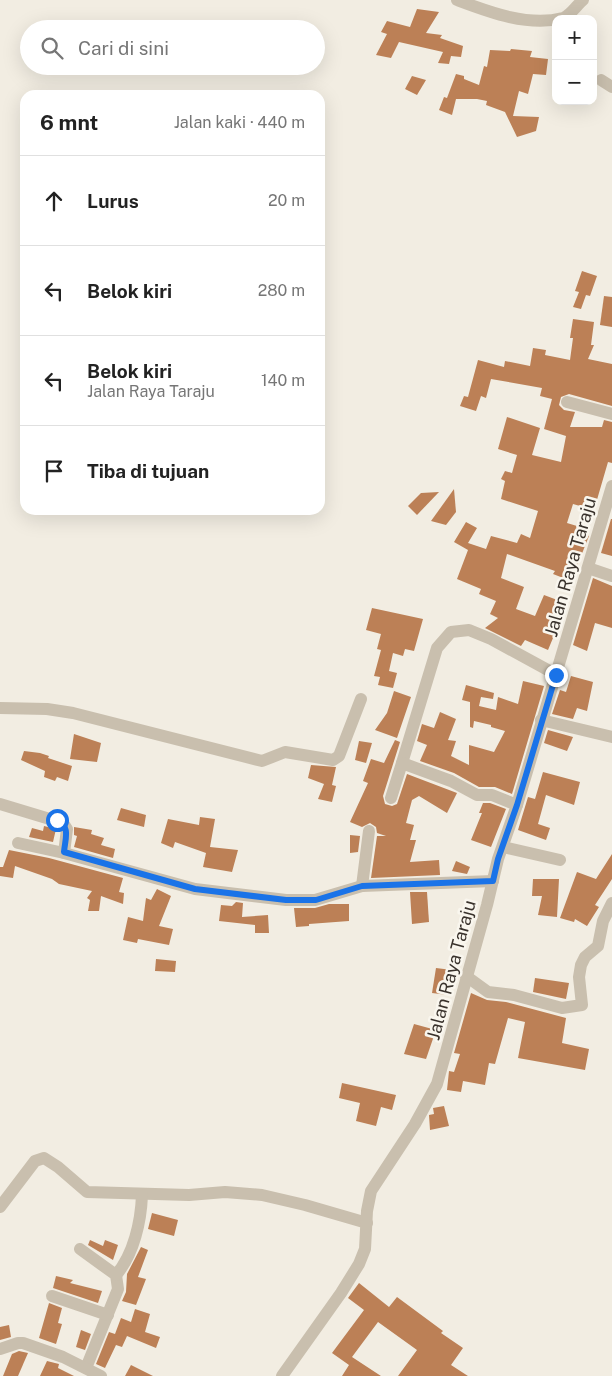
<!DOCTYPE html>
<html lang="id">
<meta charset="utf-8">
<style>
body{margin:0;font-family:"Public Sans",sans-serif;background:#f6f6f6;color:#222}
.controls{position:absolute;right:15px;top:15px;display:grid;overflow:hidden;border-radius:10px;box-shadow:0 5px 20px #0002}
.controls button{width:45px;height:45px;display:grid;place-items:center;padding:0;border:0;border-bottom:1px solid #e0e0e0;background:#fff;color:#222;font:25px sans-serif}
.stop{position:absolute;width:15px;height:15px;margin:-11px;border:4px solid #1a73e8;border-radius:50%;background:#fff}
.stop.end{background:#1a73e8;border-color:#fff;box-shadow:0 1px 5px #0008}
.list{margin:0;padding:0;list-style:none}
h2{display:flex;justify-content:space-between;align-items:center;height:65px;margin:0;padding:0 20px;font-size:21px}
h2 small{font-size:16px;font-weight:400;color:#767676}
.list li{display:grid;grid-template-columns:32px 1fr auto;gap:15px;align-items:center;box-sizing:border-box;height:90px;padding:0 20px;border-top:1px solid #e0e0e0}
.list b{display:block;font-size:19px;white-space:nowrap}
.list p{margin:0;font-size:16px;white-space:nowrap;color:#767676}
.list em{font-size:16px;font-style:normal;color:#767676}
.icon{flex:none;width:28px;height:28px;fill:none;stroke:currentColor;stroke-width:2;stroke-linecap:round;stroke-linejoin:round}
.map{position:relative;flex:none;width:612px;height:1376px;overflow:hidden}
.search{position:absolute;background:#fff;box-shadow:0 5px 20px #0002;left:20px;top:20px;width:305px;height:55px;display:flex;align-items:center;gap:12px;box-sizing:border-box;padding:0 18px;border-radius:28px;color:#767676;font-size:19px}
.panel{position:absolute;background:#fff;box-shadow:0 5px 20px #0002;left:20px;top:90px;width:305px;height:425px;border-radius:15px}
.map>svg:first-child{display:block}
.building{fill:#bc8056}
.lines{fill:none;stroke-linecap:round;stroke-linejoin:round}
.minor{stroke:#c9bfae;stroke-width:12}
.route{stroke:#1a73e8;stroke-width:6}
.labels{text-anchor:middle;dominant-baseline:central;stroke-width:5;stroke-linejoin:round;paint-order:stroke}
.street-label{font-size:18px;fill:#39322c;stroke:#f9f6ee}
</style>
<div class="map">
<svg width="612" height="1376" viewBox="0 0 612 1376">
<rect width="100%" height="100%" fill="#f2ede2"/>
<g class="building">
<path d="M417,9L439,12L426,33L442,35L440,38L463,46L461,57L451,56L449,64L438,63L443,52L399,42L391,58L376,55L387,34L381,32L387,21L410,27Z"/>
<path d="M511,49L532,51L530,57L548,59L546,75L533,74L528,94L519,91L513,116L539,117L536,131L517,137L505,112L486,105L487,101L477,99H456L452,115L439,110L444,97L447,98L456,74L464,76V79L479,85L484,66L487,67L490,50L510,51Z"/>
<path d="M412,76L426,80L417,95L405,89Z"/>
<path d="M582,271L597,276L590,296L586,295L581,309L573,307L579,292L575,291Z"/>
<path d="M604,296L612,297V327L600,325Z"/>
<path d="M573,319L594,322L591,345H594L588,359L612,364V406L569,394L561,397L559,405L564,410L575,412L570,427H602L604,420L612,422V463L608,462L594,510L573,504L567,523L587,529L585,534L589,536L571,581L553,574L555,571L507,554L501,578L524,587L516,609L535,616L544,595L560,601L552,623L558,626L548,650L525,640L521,646L485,628L498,618L490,614L496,601L479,594L481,589L457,579L468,550L454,542L466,522L477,528L468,543L486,549L491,536L517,543L521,534L530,538L538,511L501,499L505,481L501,479L505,471L512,473L517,455L498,449L507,417L540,428L532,455L561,462L566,436L544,429L552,399L540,396L542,388L491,379L486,398L481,396L476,411L460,406L464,396L468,397L478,360L504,367L505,361L530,366L533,348L546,350L545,355L570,360L573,338H570Z"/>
<path d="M454,489L456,512L446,525L431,521Z"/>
<path d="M439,492L417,515L408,506L421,493Z"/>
<path d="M611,519H612V556L601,553Z"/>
<path d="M593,578L612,586V628L595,623L587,651L573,645Z"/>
<path d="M372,608L423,619L414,651L405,649L403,656L393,653L389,671L397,673L393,688L378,685L380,677L374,676L381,650L377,649L381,634L366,630Z"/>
<path d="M571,676L593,682L587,711L577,708L573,719L552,714L560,690L566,692Z"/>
<path d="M523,681L544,686L512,794L495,787H479L454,773L420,761L427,745L417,741L422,724L434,728L440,712L456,719L448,740L456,741L451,756L469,765V745L494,752L505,731L491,727V725L474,721L473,728L470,727V700V702L462,700L466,685L494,693L493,699L481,697L479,706L496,710L498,697L518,704Z"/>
<path d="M394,691L411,697L397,738L375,730L387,713Z"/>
<path d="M548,730L573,737L567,751L544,743Z"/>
<path d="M74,734L101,743L97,762L70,759Z"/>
<path d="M395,740L400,742L383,796L385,804L392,806L397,804L407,774L457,793L447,813L419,796L412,800L406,823L414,825L410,840H416L410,862L439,860L440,875L371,878L377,836H386L377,833L376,827L370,823L362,827L350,822L368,783L363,781L371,759L384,763Z"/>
<path d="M359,741L372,743L366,763L355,760Z"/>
<path d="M24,751L40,753L49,756L48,758L72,766L68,781L57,777L55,781L44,777L45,771L21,760Z"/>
<path d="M311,765L336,767L332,785L336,786L332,802L318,799L324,784L308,778Z"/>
<path d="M543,772L580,782L574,805L546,795L538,824L550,828L546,840L518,830L528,797L535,799Z"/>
<path d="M483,803H490L506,809L491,847L471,840L482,813H479Z"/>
<path d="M121,808L146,815L144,827L117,820Z"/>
<path d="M200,817L215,819L210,847L238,850L232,872L203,867L206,853L175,842L173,848L161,843L168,819L199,825Z"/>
<path d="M44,826L56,829L53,842L29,837L32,828L43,831Z"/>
<path d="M74,827L92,830L91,834L104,838L101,845L115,849L113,858L74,847L77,836L74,835Z"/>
<path d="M350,835L360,836L358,852L350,853Z"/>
<path d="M9,850L49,858L123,878L119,892L124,893L123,904L101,896L99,911H88L90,900L87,898L92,891L59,884L52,879L15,866L13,878L0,876V867H3Z"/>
<path d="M612,854V879L595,905L599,907L587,926L575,919L574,922L560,918L577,872L596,879Z"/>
<path d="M456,861L470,867L467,874L452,871Z"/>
<path d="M533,879H559L557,917L538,915L542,896H532Z"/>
<path d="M157,889L171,896L159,926L173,929L169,945L138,939L137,943L123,940L128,917L143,921L146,898L151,900Z"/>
<path d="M410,892H427L429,922L412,924Z"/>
<path d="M236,902L243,903L242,917L268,915L269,933H255V925L219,921L221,905L232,906Z"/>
<path d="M329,904H349V921L309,924V926L296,927L294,908H315Z"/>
<path d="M156,959L176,961L175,972L155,971Z"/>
<path d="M436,968L452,970L448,995L432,993Z"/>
<path d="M535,978L569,983L566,999L533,992Z"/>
<path d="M471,993L487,1000L506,1002L566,1018L562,1043L589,1049L585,1070L518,1058L525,1022L508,1018L495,1064L489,1063L485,1085L463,1081L461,1092L447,1090L449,1071L454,1072L460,1054L454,1053Z"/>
<path d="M414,1024L436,1030L426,1059L404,1054Z"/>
<path d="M342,1083L396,1095L392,1110L381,1107L376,1126L356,1121L360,1103L339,1098Z"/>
<path d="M444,1106L449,1126L430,1130L429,1115L434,1114L433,1108Z"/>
<path d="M152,1213L178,1220L174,1236L148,1229Z"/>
<path d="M90,1240L103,1246L105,1240L118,1245L113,1260L88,1245Z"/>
<path d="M141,1247L148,1250L138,1277L146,1279L136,1305L122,1301L126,1292L127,1274Z"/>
<path d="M56,1276L73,1280L70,1283L102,1291L98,1303L53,1288Z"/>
<path d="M359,1283L389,1307L397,1297L443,1331L441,1333L463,1348L451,1365L468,1376H398L417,1350L378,1322L352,1357L381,1376H342L349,1365L332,1353L364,1310L348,1298Z"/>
<path d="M49,1303L62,1308L58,1323L62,1324L56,1344L39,1338Z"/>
<path d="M135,1309L150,1314L145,1332L160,1337L156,1348L127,1336L122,1347L116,1345L105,1368L96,1364L109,1332L115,1334L121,1318L131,1322Z"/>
<path d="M9,1325L11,1337L0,1340V1327Z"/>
<path d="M81,1330L91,1334L85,1350L76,1347Z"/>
<path d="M19,1351L28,1353L18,1376H3L12,1354Z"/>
<path d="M47,1361L59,1364L58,1368L74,1376H40Z"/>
<path d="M131,1365L153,1376H125Z"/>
</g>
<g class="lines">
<g class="minor">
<path d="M457,0C489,12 528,27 563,18C570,16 577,5 583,0"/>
<path d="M601,80L612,87"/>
<path d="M567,402L612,414"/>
<path d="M588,568L612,576"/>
<path d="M0,708L47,709L73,713L262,761L285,752L333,760L339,756L361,699"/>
<path d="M541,720L612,737"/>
<path d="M402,763L437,648L451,632L469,630L491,639L557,675"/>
<path d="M391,798L402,763L451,781L477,795H492L517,805"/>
<path d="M0,804L63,823L67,829L64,853L195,889L286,900H315L362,886L493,881"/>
<path d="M18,843L64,853"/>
<path d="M503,847L560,860"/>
<path d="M362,886L369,831"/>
<path d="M466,976L488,992L514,995L562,1008L582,1005L579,977L581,965L585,957L598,946L603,921L612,903"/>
<path d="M0,1207L35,1161L44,1158L58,1167L87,1192L189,1195L225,1192L262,1195L305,1205L367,1223"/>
<path d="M80,1249L116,1275L118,1289L86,1368"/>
<path d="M116,1275C134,1254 141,1221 142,1195"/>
<path d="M52,1296L108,1315"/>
<path d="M0,1349L18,1343H23L63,1357L101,1376"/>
<path d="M282,1376L341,1293L359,1264L365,1249L367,1211L371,1191L415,1124L437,1084L487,905L498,859L517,805L612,486"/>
</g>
</g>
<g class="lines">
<path class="route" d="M57,820C71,827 65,839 64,852L195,889L286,900H316L362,886L493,881L498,859L517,805L556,675"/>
</g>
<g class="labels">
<g class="street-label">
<text transform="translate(570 567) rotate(-74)">Jalan Raya Taraju</text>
<text transform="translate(451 970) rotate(-75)">Jalan Raya Taraju</text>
</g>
</g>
</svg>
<div class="controls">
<button>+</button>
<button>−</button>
</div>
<div class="stop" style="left:57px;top:820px"></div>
<div class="stop end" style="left:556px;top:675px"></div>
<div class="search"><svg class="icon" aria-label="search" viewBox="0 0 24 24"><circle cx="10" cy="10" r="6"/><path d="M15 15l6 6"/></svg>Cari di sini</div>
<section class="panel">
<h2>6 mnt<small>Jalan kaki · 440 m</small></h2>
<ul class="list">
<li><svg class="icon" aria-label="ahead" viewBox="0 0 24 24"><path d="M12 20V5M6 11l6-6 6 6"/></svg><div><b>Lurus</b></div><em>20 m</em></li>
<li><svg class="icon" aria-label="left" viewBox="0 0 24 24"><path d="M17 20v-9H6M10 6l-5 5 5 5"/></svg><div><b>Belok kiri</b></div><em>280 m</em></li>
<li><svg class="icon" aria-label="left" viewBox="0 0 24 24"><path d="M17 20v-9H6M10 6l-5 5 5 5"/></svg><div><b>Belok kiri</b><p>Jalan Raya Taraju</p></div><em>140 m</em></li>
<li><svg class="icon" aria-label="arrive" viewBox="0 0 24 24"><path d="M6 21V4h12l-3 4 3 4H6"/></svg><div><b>Tiba di tujuan</b></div></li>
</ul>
</section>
</div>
